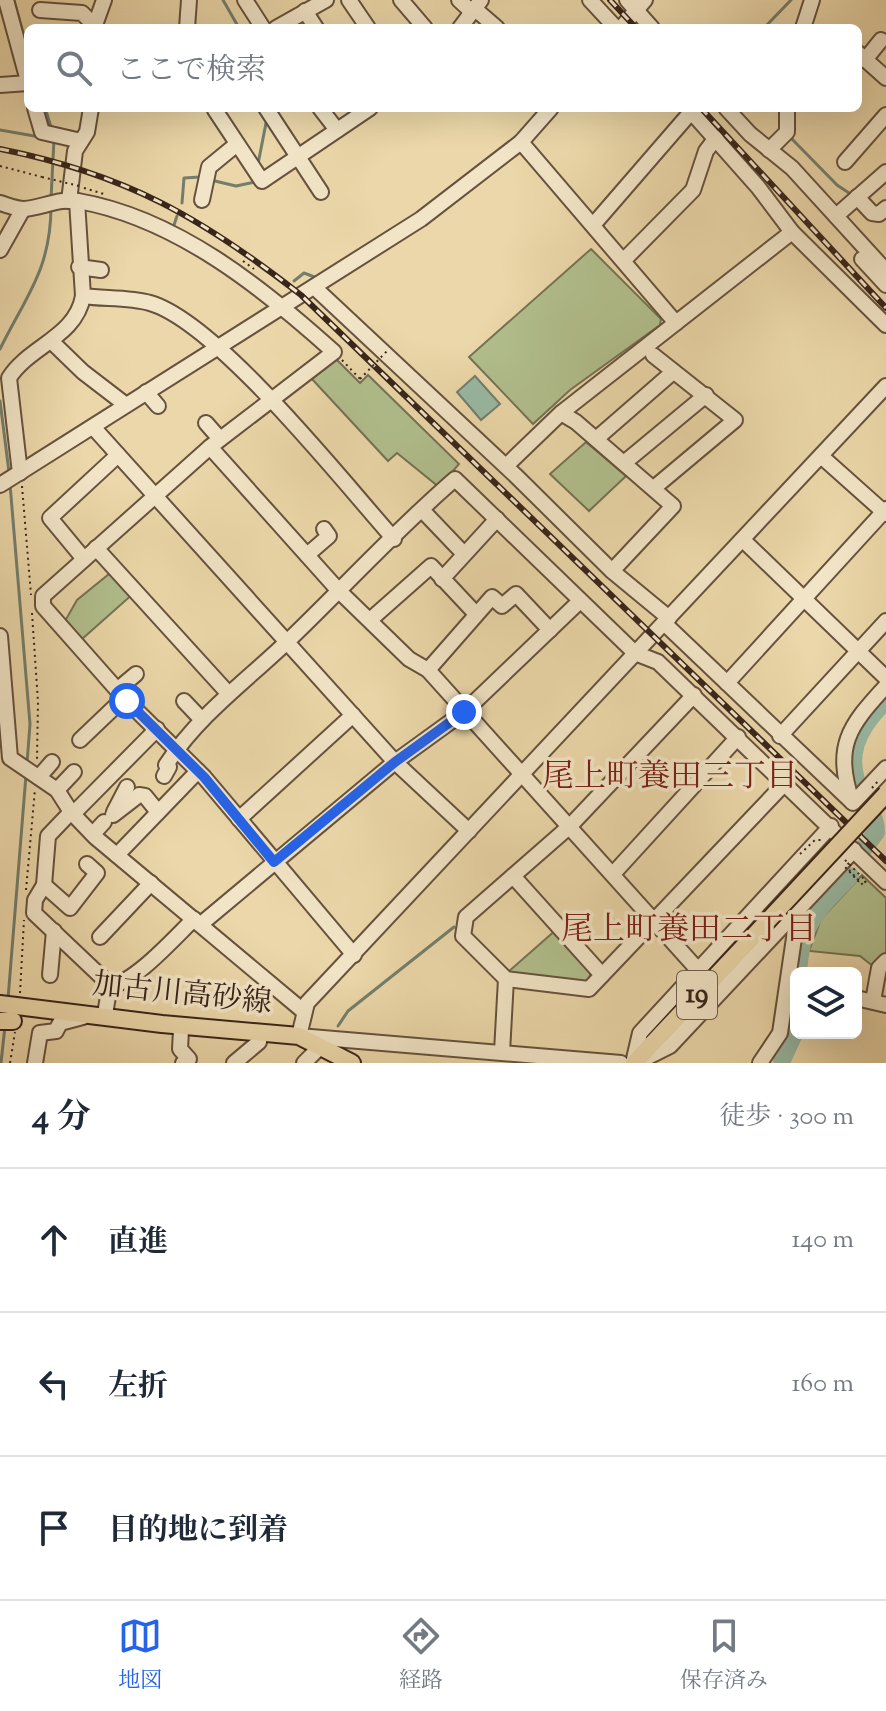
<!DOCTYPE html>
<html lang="ja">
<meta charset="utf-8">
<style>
body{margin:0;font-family:"Sorts Mill Goudy","Noto Serif JP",serif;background:#f6f6f7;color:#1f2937}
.controls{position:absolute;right:24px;bottom:24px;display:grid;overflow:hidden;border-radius:12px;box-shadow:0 8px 32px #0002}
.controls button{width:72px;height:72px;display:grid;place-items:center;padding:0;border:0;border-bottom:2px solid #e0e1e3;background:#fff;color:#1f2937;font:40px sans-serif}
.stop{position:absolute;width:24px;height:24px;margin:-18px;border:6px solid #2563eb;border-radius:50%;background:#fff}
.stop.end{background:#2563eb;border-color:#fff;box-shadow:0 2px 8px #0008}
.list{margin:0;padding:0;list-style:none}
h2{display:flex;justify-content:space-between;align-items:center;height:104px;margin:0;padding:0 32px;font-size:34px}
h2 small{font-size:26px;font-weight:400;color:#747a83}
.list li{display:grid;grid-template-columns:52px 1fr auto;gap:24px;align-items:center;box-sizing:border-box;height:144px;padding:0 32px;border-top:2px solid #e0e1e3}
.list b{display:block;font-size:30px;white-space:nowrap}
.list em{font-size:26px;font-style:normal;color:#747a83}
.icon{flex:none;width:44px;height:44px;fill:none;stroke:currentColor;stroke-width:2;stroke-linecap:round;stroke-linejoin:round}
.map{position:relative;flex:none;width:886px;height:1063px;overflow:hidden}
.search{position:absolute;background:#fff;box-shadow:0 8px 32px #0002;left:24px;right:24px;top:24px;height:88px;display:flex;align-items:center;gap:20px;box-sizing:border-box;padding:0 28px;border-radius:12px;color:#747a83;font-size:30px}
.sheet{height:536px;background:#fff}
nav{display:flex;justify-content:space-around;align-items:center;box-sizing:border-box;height:112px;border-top:2px solid #e0e1e3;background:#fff;font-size:22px;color:#747a83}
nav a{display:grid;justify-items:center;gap:4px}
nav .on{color:#2563eb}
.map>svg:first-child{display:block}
.green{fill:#b1bf8d;stroke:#757254;stroke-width:2}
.water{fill:#99baa4;stroke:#737e6d;stroke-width:2}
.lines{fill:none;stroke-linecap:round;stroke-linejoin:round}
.stream{stroke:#737e6d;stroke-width:3}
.river{stroke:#99baa4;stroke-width:18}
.minor-casing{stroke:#66523e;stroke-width:18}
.major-casing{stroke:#39251b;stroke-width:20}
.path{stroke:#39251b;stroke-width:2;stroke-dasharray:2 4;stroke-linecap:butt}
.minor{stroke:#f2e5c7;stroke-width:14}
.major{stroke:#ebd7a9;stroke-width:16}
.rail-casing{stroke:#39251b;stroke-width:6}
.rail{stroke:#f2e5c7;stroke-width:3;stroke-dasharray:9;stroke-linecap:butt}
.major-bridge-casing{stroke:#39251b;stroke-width:20;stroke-linecap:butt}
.path-bridge{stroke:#39251b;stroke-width:2;stroke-dasharray:2 4;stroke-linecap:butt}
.major-bridge{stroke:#ebd7a9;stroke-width:16}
.route{stroke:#2563eb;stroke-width:10}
.labels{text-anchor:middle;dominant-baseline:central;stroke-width:7;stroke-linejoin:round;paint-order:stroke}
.shield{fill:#f2e5c7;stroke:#705f4f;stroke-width:2}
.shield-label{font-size:28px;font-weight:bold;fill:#39251b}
.street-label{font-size:30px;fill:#39251b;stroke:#f2e5c7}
.neighbourhood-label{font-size:32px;fill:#7a1f14;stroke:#f2e5c7}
</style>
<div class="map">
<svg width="886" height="1063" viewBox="0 0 886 1063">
<rect width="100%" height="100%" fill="#ebd7a9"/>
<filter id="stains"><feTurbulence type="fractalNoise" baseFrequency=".0025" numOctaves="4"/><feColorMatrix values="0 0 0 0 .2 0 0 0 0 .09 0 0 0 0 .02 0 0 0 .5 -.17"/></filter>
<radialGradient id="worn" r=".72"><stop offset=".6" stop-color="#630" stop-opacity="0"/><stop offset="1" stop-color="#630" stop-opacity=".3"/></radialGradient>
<g class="green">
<path d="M591,249L661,319L660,325L570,390L533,424L469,357Z"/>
<path d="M336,359L360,383L368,375L459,464L439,487L397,453L388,461L312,379Z"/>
<path d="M586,442L626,476L589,511L550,474Z"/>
<path d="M114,570L134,593L82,639L65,621L77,600Z"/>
<path d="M862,875L886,898V954L874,967L860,956L809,951L821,919Z"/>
<path d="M557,929L592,970L587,983L510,976L508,972Z"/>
</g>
<path class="water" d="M475,376L500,404L481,420L457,392Z"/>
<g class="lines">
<g class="stream">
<path d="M14,0L28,51"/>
<path d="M223,0L239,28"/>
<path d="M764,28L791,0"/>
<path d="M45,108L51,127"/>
<path d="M0,130L40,137"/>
<path d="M791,138L837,185L852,195"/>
<path d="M258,164L267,118"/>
<path d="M215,181L236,186L255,182"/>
<path d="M51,199L54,139"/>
<path d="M182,203L184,178L200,177"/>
<path d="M173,228L177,216"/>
<path d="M294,281L304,273L317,278"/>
<path d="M0,349C26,296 51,269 51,206"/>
<path d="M0,401L9,472"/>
<path d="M10,484L30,724L27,763"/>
<path d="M8,999L26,775"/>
<path d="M338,1026L348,1011L454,927"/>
<path d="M1,1063L5,1026"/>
</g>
<g class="river">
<path d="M864,848L876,832C876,819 869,808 863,797C842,757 857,729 886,700"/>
<path d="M798,973C801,922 817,911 850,876"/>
<path d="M782,1060L794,1034L796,1015"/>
</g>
<defs>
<g id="minor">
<path d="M6,0L28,81"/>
<path d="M245,0L263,28"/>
<path d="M349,0L368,28"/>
<path d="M401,0L425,28"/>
<path d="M459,0L472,12"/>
<path d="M590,0L616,28"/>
<path d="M627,0L652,28"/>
<path d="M475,9L497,28"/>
<path d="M40,10L82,13L95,26"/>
<path d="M305,11L316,28"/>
<path d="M94,28L104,0"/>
<path d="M187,28L189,0"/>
<path d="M276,28L326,0"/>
<path d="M460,28L481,0"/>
<path d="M621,28L645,0"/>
<path d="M803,28L812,0"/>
<path d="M858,53L886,78"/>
<path d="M865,60L881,40"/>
<path d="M0,85L28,83"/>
<path d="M35,108L42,132L81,141"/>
<path d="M217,108L215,110L262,181L370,108"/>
<path d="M266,108L321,192"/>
<path d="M320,108L337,130"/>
<path d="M688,108L758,187L792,232L886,325"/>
<path d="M726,108L750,134L792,168L886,271"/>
<path d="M521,142L676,323"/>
<path d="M769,150L787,132V108"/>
<path d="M845,162L886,115"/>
<path d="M857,197L872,213L879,214L886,208"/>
<path d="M202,200L209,167L237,144"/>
<path d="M69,201L75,151L87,132L91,108"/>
<path d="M77,201L83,296C104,299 129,297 150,303C217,322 344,483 394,539"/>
<path d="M0,203C7,205 17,209 24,209C42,208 58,198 78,201C176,218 263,288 334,352L210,447L43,596V606L127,701L204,777L354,955"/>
<path d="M836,216L886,172"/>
<path d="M594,224L691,112"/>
<path d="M0,250L23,209"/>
<path d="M625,259L693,190L706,151L716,138"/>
<path d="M862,259L886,285"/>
<path d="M79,267L101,270"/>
<path d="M314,287L515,475L612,571L669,618"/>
<path d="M51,341L83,372L126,405"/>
<path d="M653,355L735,420L655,487"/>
<path d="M146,392L158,406"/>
<path d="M561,413L576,422L673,506L612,571"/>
<path d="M206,423L220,439"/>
<path d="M93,427L395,762L469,831"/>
<path d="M596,439L673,372"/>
<path d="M210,447L339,591L409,659L428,670L698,970"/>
<path d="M821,456L886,514"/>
<path d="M624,463L706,395"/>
<path d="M506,466L561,413L792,232"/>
<path d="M20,473L9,378C29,346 76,337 83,296"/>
<path d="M0,485L421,219L521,142L551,108"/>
<path d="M422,510L464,554"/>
<path d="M743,540L886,678"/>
<path d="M96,548L227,692"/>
<path d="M307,555L329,536L324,529"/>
<path d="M84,559L50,518L118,455"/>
<path d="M442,579L497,519"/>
<path d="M370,620L431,566L476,614"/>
<path d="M664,623L853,803L886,768"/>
<path d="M0,636L10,758L57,790L71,812L95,837L302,1010"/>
<path d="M428,670L492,597L502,606L516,594L550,630"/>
<path d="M727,683L886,509"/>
<path d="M117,690L136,674"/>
<path d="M694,695L570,826L466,917L463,936L506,979L589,989L785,783"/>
<path d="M184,701L202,720"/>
<path d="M780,736L886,621"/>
<path d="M80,740L124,698"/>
<path d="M164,776L169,767L166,765C200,713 248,680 291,638C346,585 398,528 455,479L635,653L658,662L886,882"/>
<path d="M39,777L52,762"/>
<path d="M57,790L74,772"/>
<path d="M852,802C834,746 848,727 886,686"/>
<path d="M71,812L48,836L44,885L35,900L34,913L110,985L105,1014"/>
<path d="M114,812L127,787"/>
<path d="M73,814L157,729"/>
<path d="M113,815L139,795L145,796L158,812"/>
<path d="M239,819L353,715"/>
<path d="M93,834L104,822"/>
<path d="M117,855L198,771"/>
<path d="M613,874L738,737"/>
<path d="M513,876L602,975"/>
<path d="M44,885L70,908L97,873L87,864"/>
<path d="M201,924L395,762L464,712L580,601"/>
<path d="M100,937L151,883"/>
<path d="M50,975L54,931"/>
<path d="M109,986C134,984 175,937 194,919"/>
<path d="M856,998L886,1005"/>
<path d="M873,1001L879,968L886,961"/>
<path d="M181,1030L180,1049L189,1059L183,1063"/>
<path d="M502,1052L506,979"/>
<path d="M638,1062L670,1046L854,850"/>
<path d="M35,1063L40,1033L56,1031L60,1023L83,1017"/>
<path d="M234,1063L259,1042L260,1032"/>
<path d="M304,1063L321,1046"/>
<path d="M621,1063L299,1036L307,1003L886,386"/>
<path d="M633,1063L640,1033L831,826"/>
<path d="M760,1063L780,1033L798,911"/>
</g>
<g id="major">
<path d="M0,1004L162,1024L299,1036L352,1063"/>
<path d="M0,1021H13"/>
<path d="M634,1063L761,928"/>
</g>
</defs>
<use href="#minor" class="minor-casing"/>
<use href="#major" class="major-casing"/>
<g class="path">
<path d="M0,166L42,177"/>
<path d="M84,188L104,194"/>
<path d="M243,261L254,269"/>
<path d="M342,360L360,379"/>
<path d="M22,486L31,595"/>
<path d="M32,613L38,702L37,759"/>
<path d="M849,870L863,885L866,881"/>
<path d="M26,890L35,789"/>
<path d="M20,993L24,920"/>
<path d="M10,1063L15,1032"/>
</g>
<use href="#minor" class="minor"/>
<use href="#major" class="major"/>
<defs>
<g id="rail">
<path d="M610,0L636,28"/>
<path d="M701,108L886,308"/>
<path d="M0,149C125,174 201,217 301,295L886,861"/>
</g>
</defs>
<use href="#rail" class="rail-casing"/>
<use href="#rail" class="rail"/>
<defs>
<path id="major-bridge" d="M761,928L886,794"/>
</defs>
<use href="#major-bridge" class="major-bridge-casing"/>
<g class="path-bridge">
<path d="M42,177L79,186"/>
<path d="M360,379L388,350"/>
<path d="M872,788L879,780"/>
<path d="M800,854L815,840H824"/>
<path d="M845,860L866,881L862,885"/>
<path d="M849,863L845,867L861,884"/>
</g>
<use href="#major-bridge" class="major-bridge"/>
</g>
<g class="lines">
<path class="route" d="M127,701L204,777L274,862L395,762L464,712"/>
</g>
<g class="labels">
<rect class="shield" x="677" y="971" width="40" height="48" rx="6"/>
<g class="shield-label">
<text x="697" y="995">19</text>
</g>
<g class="street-label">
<text transform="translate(182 995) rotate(6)">加古川高砂線</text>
</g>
<g class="neighbourhood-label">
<text x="670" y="778">尾上町養田三丁目</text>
<text x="689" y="931">尾上町養田二丁目</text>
</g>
</g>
<rect width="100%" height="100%" filter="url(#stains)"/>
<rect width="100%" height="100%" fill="url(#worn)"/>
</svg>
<div class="controls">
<button><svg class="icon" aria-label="layers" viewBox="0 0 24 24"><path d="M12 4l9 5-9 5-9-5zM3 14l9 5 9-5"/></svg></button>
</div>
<div class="stop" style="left:127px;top:701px"></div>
<div class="stop end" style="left:464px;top:712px"></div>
<div class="search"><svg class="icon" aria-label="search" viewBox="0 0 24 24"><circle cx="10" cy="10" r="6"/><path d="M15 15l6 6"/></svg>ここで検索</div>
</div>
<section class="sheet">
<h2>4 分<small>徒歩 · 300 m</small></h2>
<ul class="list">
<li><svg class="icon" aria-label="ahead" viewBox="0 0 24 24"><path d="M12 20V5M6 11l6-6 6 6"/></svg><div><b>直進</b></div><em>140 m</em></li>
<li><svg class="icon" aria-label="left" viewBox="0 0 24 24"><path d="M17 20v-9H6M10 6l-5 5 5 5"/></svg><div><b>左折</b></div><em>160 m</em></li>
<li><svg class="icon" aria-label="arrive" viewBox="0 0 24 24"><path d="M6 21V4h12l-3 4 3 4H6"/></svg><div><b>目的地に到着</b></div></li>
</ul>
</section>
<nav>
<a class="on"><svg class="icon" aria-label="map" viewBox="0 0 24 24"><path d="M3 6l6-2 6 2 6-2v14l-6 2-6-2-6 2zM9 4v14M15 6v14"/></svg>地図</a>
<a><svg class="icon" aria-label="directions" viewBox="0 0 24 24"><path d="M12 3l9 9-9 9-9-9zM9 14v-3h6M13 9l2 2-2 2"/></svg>経路</a>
<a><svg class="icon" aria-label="saved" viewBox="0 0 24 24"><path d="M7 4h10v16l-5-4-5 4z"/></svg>保存済み</a>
</nav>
